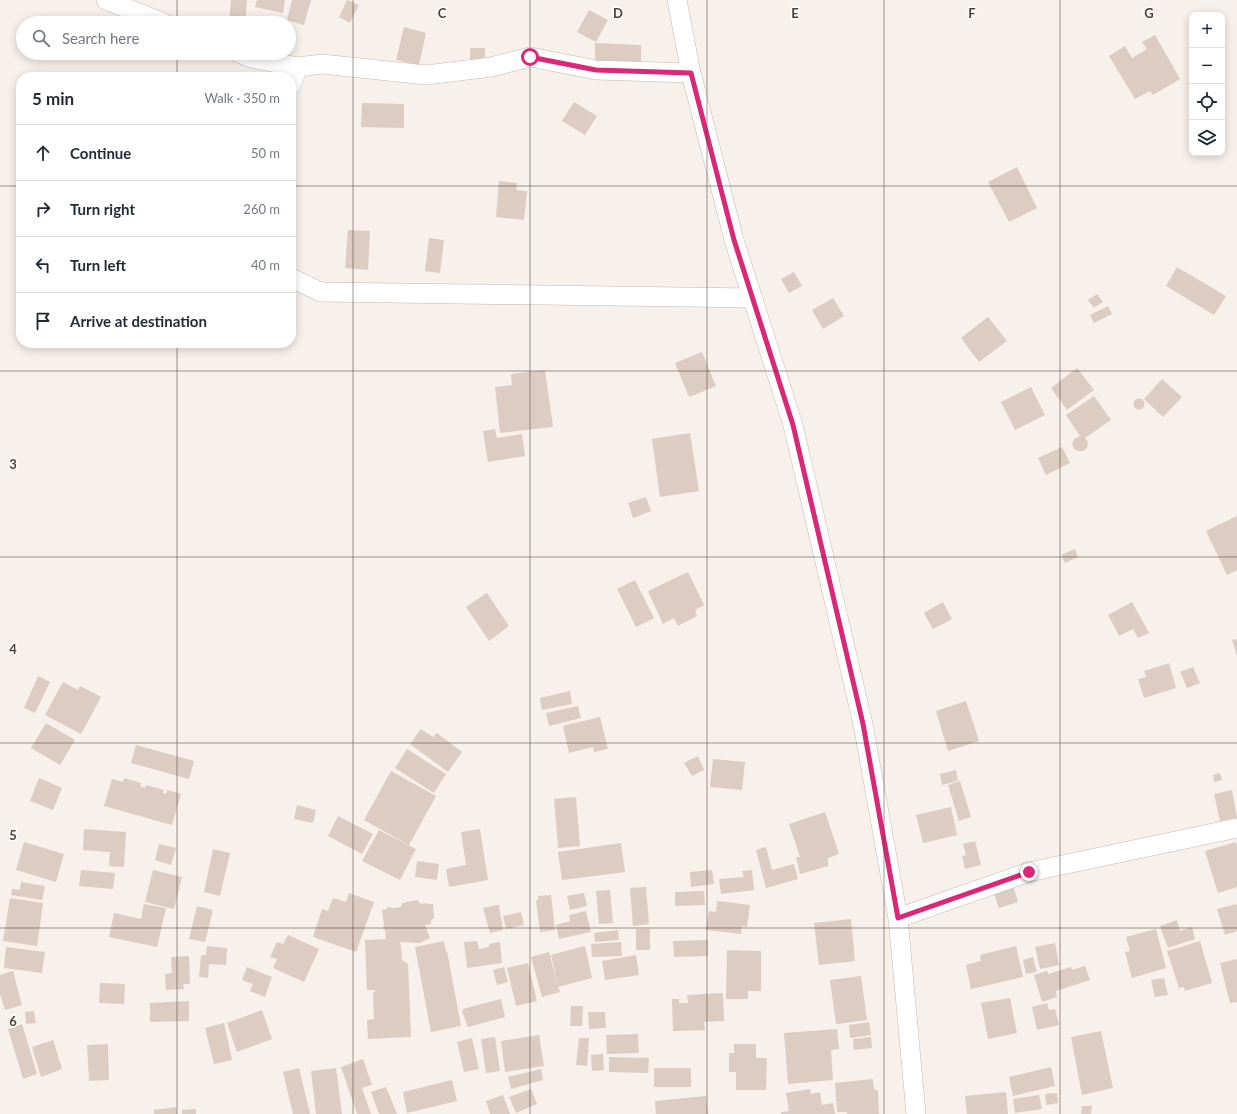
<!DOCTYPE html>
<meta charset="utf-8">
<style>
body{margin:0;font-family:Lato,sans-serif;background:#f2f2f3;color:#1f2937}
.controls{position:absolute;right:12px;top:12px;display:grid;overflow:hidden;border-radius:8px;box-shadow:0 2px 10px #0003}
.controls button{width:36px;height:36px;display:grid;place-items:center;padding:0;border:0;border-bottom:1px solid #e0e1e3;background:#fff;color:#1f2937;font:20px sans-serif}
.stop{position:absolute;width:12px;height:12px;margin:-9px;border:3px solid #db2777;border-radius:50%;background:#fff}
.stop.end{background:#db2777;border-color:#fff;box-shadow:0 1px 4px #0008}
.list{margin:0;padding:0;list-style:none}
h2{display:flex;justify-content:space-between;align-items:center;height:52px;margin:0;padding:0 16px;font-size:17px}
h2 small{font-size:13px;font-weight:400;color:#747a83}
.list li{display:grid;grid-template-columns:26px 1fr auto;gap:12px;align-items:center;box-sizing:border-box;height:56px;padding:0 16px;border-top:1px solid #e0e1e3}
.list b{display:block;font-size:15px;white-space:nowrap}
.list em{font-size:13px;font-style:normal;color:#747a83}
.icon{flex:none;width:22px;height:22px;fill:none;stroke:currentColor;stroke-width:2;stroke-linecap:round;stroke-linejoin:round}
.map{position:relative;flex:none;width:1237px;height:1114px;overflow:hidden}
.search{position:absolute;background:#fff;box-shadow:0 2px 10px #0003;left:16px;top:16px;width:280px;height:44px;display:flex;align-items:center;gap:10px;box-sizing:border-box;padding:0 14px;border-radius:22px;color:#747a83;font-size:15px}
.panel{position:absolute;background:#fff;box-shadow:0 2px 10px #0003;left:16px;top:72px;width:280px;height:276px;border-radius:16px}
.map>svg:first-child{display:block}
.building{fill:#ddccc2}
.lines{fill:none;stroke-linecap:round;stroke-linejoin:round}
.minor-casing{stroke:#c7b9af;stroke-width:20}
.minor{stroke:#fff;stroke-width:19}
.route{stroke:#db2777;stroke-width:5}
.grid{fill:none;stroke:#4c3f37;stroke-width:1;stroke-opacity:0.55}
.grid-label{font-size:13px;text-anchor:middle;font-weight:bold;fill:#4c3f37;stroke:#fff;stroke-width:3;stroke-linejoin:round;paint-order:stroke}
</style>
<div class="map">
<svg width="1237" height="1114" viewBox="0 0 1237 1114">
<rect width="100%" height="100%" fill="#f7f0eb"/>
<g class="building">
<path d="M231,0H247L245,23H229Z"/>
<path d="M257,0H285L283,13L255,7Z"/>
<path d="M292,0H311L304,25L287,20Z"/>
<path d="M347,0L359,5L350,23L339,17Z"/>
<path d="M589,10L608,20L596,42L577,32Z"/>
<path d="M404,27L426,33L419,65L396,60Z"/>
<path d="M1155,35L1180,79L1153,95L1150,91L1135,99L1109,56L1125,46L1132,58L1147,49L1142,42Z"/>
<path d="M595,43L641,45V64L595,63Z"/>
<rect x="470" y="48" width="15" height="15"/>
<path d="M574,102L597,116L585,135L562,121Z"/>
<path d="M362,103L404,104V128L361,127Z"/>
<path d="M1017,167L1037,208L1009,222L988,182Z"/>
<path d="M499,181L517,183L516,190L527,191L524,220L496,217Z"/>
<path d="M348,230L370,231L368,270L345,268Z"/>
<path d="M429,238L444,240L440,273L425,271Z"/>
<path d="M1177,267L1226,296L1214,315L1166,286Z"/>
<path d="M794,272L802,286L789,293L781,279Z"/>
<path d="M1097,294L1103,302L1094,308L1088,300Z"/>
<path d="M833,298L844,316L823,329L812,310Z"/>
<path d="M1108,306L1112,314L1094,323L1090,315Z"/>
<path d="M988,317L1007,341L979,362L961,338Z"/>
<path d="M702,352L716,386L689,397L675,363Z"/>
<path d="M1077,368L1094,390L1067,410L1051,388Z"/>
<path d="M545,370L553,427L500,433L495,387L512,385L511,374Z"/>
<path d="M1162,379L1182,397L1163,417L1144,399Z"/>
<path d="M1031,387L1045,415L1015,430L1001,402Z"/>
<path d="M1094,396L1111,420L1085,438L1088,442L1087,448L1083,451H1078L1074,449L1072,444L1074,439L1080,436L1066,415Z"/>
<circle cx="1139" cy="404" r="5.5"/>
<path d="M495,429L497,438L522,434L525,456L488,462L483,431Z"/>
<path d="M690,433L699,491L660,497L652,439Z"/>
<path d="M1062,447L1070,463L1046,475L1038,458Z"/>
<path d="M646,497L651,511L633,518L628,503Z"/>
<path d="M1237,516V570L1227,575L1206,531Z"/>
<path d="M1075,549L1078,557L1065,563L1061,555Z"/>
<path d="M688,572L704,605L695,610L697,616L678,626L674,618L663,624L648,591Z"/>
<path d="M635,580L654,618L636,627L617,589Z"/>
<path d="M487,593L509,626L489,641L466,607Z"/>
<path d="M943,602L952,619L933,629L924,613Z"/>
<path d="M1132,602L1149,633L1138,638L1133,629L1119,636L1108,615Z"/>
<path d="M1237,639V656L1232,640Z"/>
<path d="M1169,663L1176,688L1144,698L1138,679L1146,677L1144,671Z"/>
<path d="M1193,667L1200,683L1187,688L1180,672Z"/>
<path d="M38,676L50,682L35,713L24,708Z"/>
<path d="M63,682L78,690L80,686L101,697L81,734L45,715Z"/>
<path d="M570,691L572,704L542,710L540,698Z"/>
<path d="M966,701L979,741L948,751L936,711Z"/>
<path d="M578,706L581,718L549,726L546,713Z"/>
<path d="M600,717L608,749L594,752L593,747L569,753L563,726Z"/>
<path d="M46,723L75,740L60,765L31,748Z"/>
<path d="M421,729L433,737L437,733L462,752L448,772L410,744Z"/>
<path d="M136,745L194,761L189,779L131,763Z"/>
<path d="M407,749L446,774L434,793L395,768Z"/>
<path d="M698,756L704,770L692,776L684,763Z"/>
<path d="M713,759L745,762L742,790L710,787Z"/>
<path d="M956,770L958,781L942,785L940,774Z"/>
<path d="M391,771L436,796L409,845L364,820Z"/>
<path d="M1220,773L1222,780L1214,782L1213,775Z"/>
<path d="M39,778L62,788L53,810L30,801Z"/>
<path d="M124,778L141,783L140,786L145,788L146,785L164,790L163,793L166,794L167,790L181,794L172,825L104,806L112,779L123,782Z"/>
<path d="M960,781L971,817L959,821L948,785Z"/>
<path d="M1232,790L1237,818L1220,821L1214,794Z"/>
<path d="M576,797L580,846L558,848L554,799Z"/>
<path d="M297,805L316,810L313,823L294,819Z"/>
<path d="M951,807L957,835L923,843L916,815Z"/>
<path d="M825,812L839,854L828,858V866L800,874L796,857H800L789,824Z"/>
<path d="M338,816L373,834L362,854L328,836Z"/>
<path d="M84,829L126,832L124,867L109,866L110,852L83,850Z"/>
<path d="M480,829L488,880L449,887L446,869L466,865L461,832Z"/>
<path d="M379,830L416,849L400,880L362,861Z"/>
<path d="M975,841L981,865L965,869L962,856L966,855L963,844Z"/>
<path d="M24,842L64,854L56,882L16,870Z"/>
<path d="M1236,842L1237,847V887L1218,893L1205,851Z"/>
<path d="M621,843L625,872L562,880L558,852Z"/>
<path d="M159,844L176,848L171,865L155,860Z"/>
<path d="M766,847L772,870L794,864L798,879L766,888L756,850Z"/>
<path d="M213,849L230,853L220,896L204,892Z"/>
<path d="M417,861L439,864L437,880L415,877Z"/>
<path d="M81,870L115,873L113,889L79,886Z"/>
<path d="M153,870L182,877L174,909L145,902Z"/>
<path d="M712,870L714,884L691,887L690,872Z"/>
<path d="M752,870L754,890L721,894L719,879L744,877L742,871Z"/>
<path d="M21,882L45,886L42,900L11,895L12,889L20,890Z"/>
<path d="M1013,885L1018,902L999,908L993,891Z"/>
<path d="M646,887L649,924L633,926L630,888Z"/>
<path d="M610,890L613,923L599,924L596,891Z"/>
<path d="M704,891L705,905L675,906V892Z"/>
<path d="M349,893L374,902L356,952L313,937L322,909L328,911L333,898L346,902Z"/>
<path d="M584,893L587,906L570,910L567,896Z"/>
<path d="M551,895L555,930L540,932L536,900H538V896Z"/>
<path d="M10,898L43,903L37,946L3,941Z"/>
<path d="M417,900L421,904L428,903V904H433L434,918L431,920V924L425,925L430,938L420,943L400,942L401,946L402,960L408,964L411,1035L410,1037L368,1039L367,1020L374,1019L373,992H375V990H367L365,940L386,939L385,930L383,929L384,924L382,910L387,909V907L395,908L401,907L402,903Z"/>
<path d="M717,901L750,905L747,927L742,926L741,934L706,930L709,911L716,912Z"/>
<path d="M144,904L166,908L157,947L109,937L114,913L141,919Z"/>
<path d="M1237,904V931L1225,935L1217,909Z"/>
<path d="M497,905H499L503,930L490,933L483,908Z"/>
<path d="M197,906L213,910L205,942L189,939Z"/>
<path d="M586,911L591,932L559,939L556,925L570,921L569,915Z"/>
<path d="M521,912L524,925L506,929L503,916Z"/>
<path d="M851,919L855,961L819,965L814,923Z"/>
<path d="M1177,920L1180,931L1192,927L1195,939L1168,948L1160,926Z"/>
<rect x="636" y="929" width="14" height="21"/>
<path d="M1156,929L1166,968L1132,978L1125,952L1130,951L1126,937Z"/>
<path d="M618,930L619,940L595,942L594,933Z"/>
<path d="M288,935L319,949L304,982L273,968L277,959L270,957L277,942L283,944Z"/>
<path d="M708,940V956L674,957L673,941Z"/>
<path d="M444,941L446,952L447,951L461,1026L431,1032L415,947Z"/>
<path d="M477,941L479,949L489,947V944L500,942L502,963L467,968L464,942Z"/>
<path d="M1200,941L1212,983L1185,991L1184,987L1179,988L1167,951Z"/>
<path d="M621,942L622,956L592,957L591,944Z"/>
<path d="M1055,943L1059,965L1040,969L1035,947Z"/>
<path d="M207,946L227,948L226,965L209,964L208,978L199,977L201,955H206Z"/>
<path d="M585,946L592,978L558,987L560,992L542,997L531,957L549,952L558,986L551,955Z"/>
<path d="M1016,946L1023,977L971,989L966,965L981,961L980,955Z"/>
<path d="M6,947L45,952L42,973L4,968Z"/>
<path d="M727,950L761,951V991H748V999H726Z"/>
<path d="M636,955L639,975L605,980L602,961Z"/>
<path d="M189,956L190,984H183L184,989L166,990L165,974L172,973L171,957Z"/>
<path d="M1033,957L1037,972L1026,974L1023,960Z"/>
<path d="M1237,959V1002L1230,1003L1220,963Z"/>
<path d="M528,963L537,1001L516,1006L507,968Z"/>
<path d="M1085,966L1090,980L1056,991L1057,997L1042,1002L1034,975L1047,971L1048,974L1071,967L1072,970Z"/>
<path d="M247,967L272,977L265,997L250,991L253,984L242,980Z"/>
<path d="M504,967L508,982L497,985L493,970Z"/>
<path d="M13,971L22,1005L5,1010L0,994V975Z"/>
<path d="M861,976L867,1020L836,1024L830,980Z"/>
<path d="M1164,978L1168,995L1155,997L1151,980Z"/>
<path d="M100,983L125,984L124,1004L99,1003Z"/>
<path d="M723,993L724,1021L704,1022L705,1030L673,1031L672,999H679V1003H688L687,995Z"/>
<path d="M1010,998L1017,1033L988,1039L981,1003Z"/>
<path d="M501,999L505,1017L468,1027L462,1011L463,1009Z"/>
<path d="M189,1001V1021L150,1022V1003Z"/>
<path d="M1047,1003L1049,1010L1055,1009L1059,1025L1037,1030L1032,1007Z"/>
<path d="M571,1006H583L582,1026H570Z"/>
<path d="M262,1010L272,1039L237,1052L227,1023Z"/>
<path d="M34,1011L36,1023L26,1024L25,1012Z"/>
<path d="M588,1012H605L606,1028L589,1029Z"/>
<path d="M869,1022L871,1035L850,1038L849,1025Z"/>
<path d="M224,1023L232,1060L214,1064L205,1028Z"/>
<path d="M22,1024L37,1074L23,1079L8,1029Z"/>
<path d="M837,1029L839,1049L831,1050L833,1080L788,1084L784,1033Z"/>
<path d="M1101,1031L1113,1088L1082,1095L1071,1037Z"/>
<path d="M638,1034L639,1053L607,1054L606,1035Z"/>
<path d="M539,1035L544,1066L505,1072L501,1041Z"/>
<path d="M495,1037L500,1071L486,1073L481,1039Z"/>
<path d="M871,1037L872,1048L854,1050L853,1039Z"/>
<path d="M472,1038L479,1069L464,1072L457,1042Z"/>
<path d="M579,1038H589L587,1066L576,1065Z"/>
<path d="M53,1040L62,1069L41,1077L32,1047Z"/>
<path d="M108,1044L109,1080L89,1081L87,1045Z"/>
<path d="M734,1044H756V1058H767L766,1090H736V1072H729V1053H734Z"/>
<path d="M603,1054L604,1070L592,1071L591,1055Z"/>
<path d="M609,1057L649,1058L648,1073L609,1072Z"/>
<path d="M363,1059L372,1085L362,1088L371,1114H357L341,1067Z"/>
<path d="M1051,1067L1055,1086L1013,1096L1009,1077Z"/>
<path d="M299,1068L310,1114H293L283,1072Z"/>
<path d="M336,1068L342,1114H316L311,1071Z"/>
<rect x="654" y="1068" width="37" height="19"/>
<path d="M541,1069L543,1080L511,1089L508,1077Z"/>
<path d="M873,1079L874,1089L878,1091L879,1114H848L846,1112H837L835,1083Z"/>
<path d="M452,1080L457,1101L407,1113L403,1092Z"/>
<path d="M386,1087L397,1114H379L371,1092Z"/>
<path d="M531,1089L537,1104L516,1113L509,1097Z"/>
<path d="M810,1089L811,1094L820,1092L822,1105L833,1103L835,1114H781V1112L789,1111L786,1093Z"/>
<path d="M1006,1092L1008,1114H967L965,1096Z"/>
<path d="M1057,1093L1058,1103L1046,1105L1045,1094Z"/>
<path d="M503,1095L510,1114H490L486,1101Z"/>
<path d="M1039,1095L1042,1109L1015,1113L1013,1099Z"/>
<path d="M706,1096L708,1114H656L655,1101Z"/>
<path d="M1082,1106H1092L1091,1114H1081Z"/>
<path d="M176,1107L177,1114H154V1110Z"/>
<path d="M196,1109V1114H182V1110Z"/>
</g>
<g class="lines">
<defs>
<g id="minor">
<path d="M106,0L164,23"/>
<path d="M677,0L691,73L734,240L793,425L863,724L898,918L916,1114"/>
<path d="M239,53L251,58L298,67"/>
<path d="M291,85L298,67L322,64L426,75L491,67L530,57L596,70L691,73"/>
<path d="M291,278L321,292L753,298"/>
<path d="M898,918L1029,872L1237,828"/>
</g>
</defs>
<use href="#minor" class="minor-casing"/>
<use href="#minor" class="minor"/>
</g>
<g class="lines">
<path class="route" d="M530,57L596,70L691,73L734,240L793,425L863,724L898,918L1029,872"/>
</g>
<path class="grid" d="M177,0V23M353,0V1114M530,0V1114M707,0V1114M884,0V1114M1060,0V1114M177,53V77M0,186H21M291,186H1237M177,343V1114M0,371H1237M0,557H1237M0,743H1237M0,928H1237"/>
<g class="grid-label">
<text x="442" y="18">C</text>
<text x="618" y="18">D</text>
<text x="795" y="18">E</text>
<text x="972" y="18">F</text>
<text x="1149" y="18">G</text>
<text x="13" y="469">3</text>
<text x="13" y="654">4</text>
<text x="13" y="840">5</text>
<text x="13" y="1026">6</text>
</g>
</svg>
<div class="controls">
<button>+</button>
<button>−</button>
<button><svg class="icon" aria-label="locate" viewBox="0 0 24 24"><circle cx="12" cy="12" r="6"/><path d="M12 2v4M12 18v4M2 12h4M18 12h4"/></svg></button>
<button><svg class="icon" aria-label="layers" viewBox="0 0 24 24"><path d="M12 4l9 5-9 5-9-5zM3 14l9 5 9-5"/></svg></button>
</div>
<div class="stop" style="left:530px;top:57px"></div>
<div class="stop end" style="left:1029px;top:872px"></div>
<div class="search"><svg class="icon" aria-label="search" viewBox="0 0 24 24"><circle cx="10" cy="10" r="6"/><path d="M15 15l6 6"/></svg>Search here</div>
<section class="panel">
<h2>5 min<small>Walk · 350 m</small></h2>
<ul class="list">
<li><svg class="icon" aria-label="ahead" viewBox="0 0 24 24"><path d="M12 20V5M6 11l6-6 6 6"/></svg><div><b>Continue</b></div><em>50 m</em></li>
<li><svg class="icon" aria-label="right" viewBox="0 0 24 24"><path d="M7 20v-9h11M14 6l5 5-5 5"/></svg><div><b>Turn right</b></div><em>260 m</em></li>
<li><svg class="icon" aria-label="left" viewBox="0 0 24 24"><path d="M17 20v-9H6M10 6l-5 5 5 5"/></svg><div><b>Turn left</b></div><em>40 m</em></li>
<li><svg class="icon" aria-label="arrive" viewBox="0 0 24 24"><path d="M6 21V4h12l-3 4 3 4H6"/></svg><div><b>Arrive at destination</b></div></li>
</ul>
</section>
</div>
